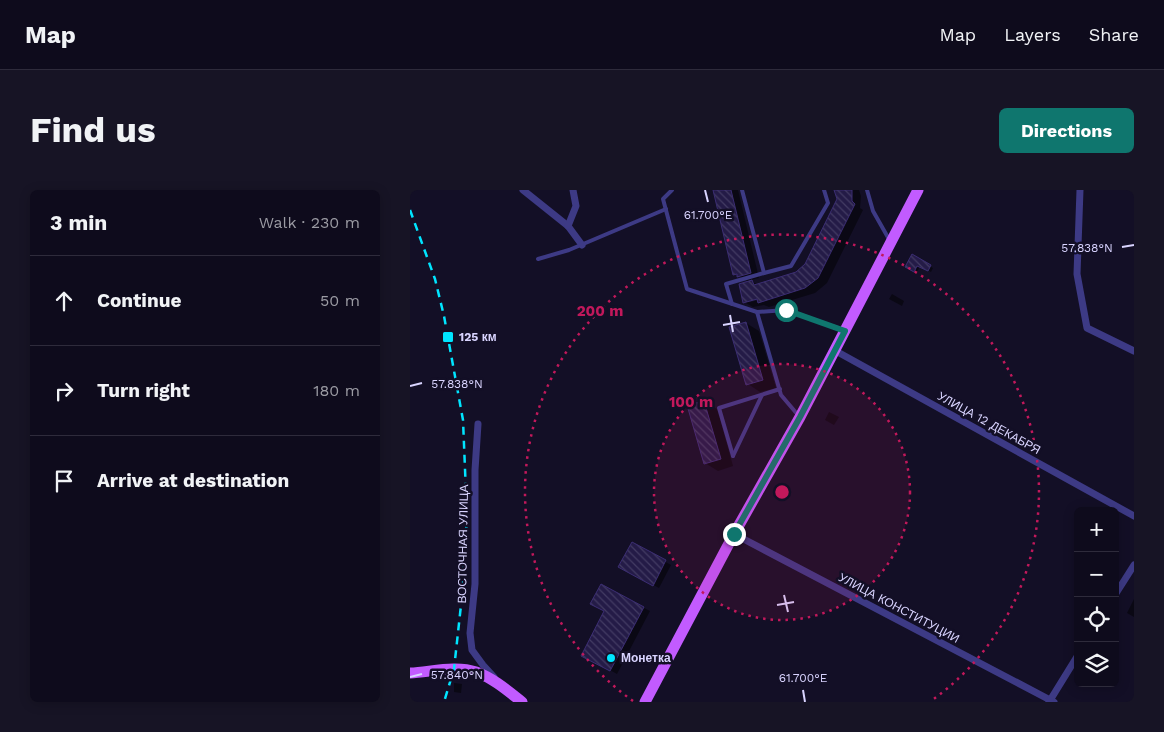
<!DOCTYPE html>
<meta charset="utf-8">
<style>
body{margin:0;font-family:"Work Sans",sans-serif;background:#171425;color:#f1f3f6}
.controls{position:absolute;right:15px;bottom:15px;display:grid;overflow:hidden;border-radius:8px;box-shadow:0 2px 12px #0003}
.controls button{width:45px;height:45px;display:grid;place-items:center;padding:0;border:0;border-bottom:1px solid #2e2b3b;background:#0e0b1c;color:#f1f3f6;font:25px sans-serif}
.stop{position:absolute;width:15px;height:15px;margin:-11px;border:4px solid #0f766e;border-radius:50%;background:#fff}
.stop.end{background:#0f766e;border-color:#fff;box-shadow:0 1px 5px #0008}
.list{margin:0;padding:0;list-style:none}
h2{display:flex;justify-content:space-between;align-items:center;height:65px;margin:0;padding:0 20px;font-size:21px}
h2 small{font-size:16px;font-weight:400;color:#9b9ba3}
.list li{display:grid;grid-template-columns:32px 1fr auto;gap:15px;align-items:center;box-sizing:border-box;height:90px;padding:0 20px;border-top:1px solid #2e2b3b}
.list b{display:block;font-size:19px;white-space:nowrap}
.list em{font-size:16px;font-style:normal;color:#9b9ba3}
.icon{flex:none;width:28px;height:28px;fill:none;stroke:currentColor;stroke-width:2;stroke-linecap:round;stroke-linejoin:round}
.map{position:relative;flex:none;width:724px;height:512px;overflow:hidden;border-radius:8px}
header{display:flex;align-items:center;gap:30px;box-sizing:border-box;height:70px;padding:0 25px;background:#0e0b1c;border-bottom:1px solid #2e2b3b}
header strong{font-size:24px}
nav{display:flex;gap:28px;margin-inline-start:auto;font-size:18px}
.intro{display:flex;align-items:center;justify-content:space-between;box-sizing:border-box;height:120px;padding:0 30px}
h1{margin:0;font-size:35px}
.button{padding:12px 22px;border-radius:8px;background:#0f766e;color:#fff;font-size:18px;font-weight:700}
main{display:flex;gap:30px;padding:0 30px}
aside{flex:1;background:#0e0b1c;border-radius:8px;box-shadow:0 2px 12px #0003}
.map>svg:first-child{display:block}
.shadow{fill:#0007;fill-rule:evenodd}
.building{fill:url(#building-back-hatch);stroke:#3b2d73}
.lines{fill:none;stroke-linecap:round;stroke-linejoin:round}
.lane{stroke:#3d3a85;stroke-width:4}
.street{stroke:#3d3a85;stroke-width:7}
.primary{stroke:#c25bff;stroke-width:11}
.rail{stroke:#00e5ff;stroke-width:2.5;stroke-dasharray:8 6;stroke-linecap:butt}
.route{stroke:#0f766e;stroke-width:6}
.ticks{fill:none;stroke:#d9d4ff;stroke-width:2}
.ring{fill:none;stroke:#c2185b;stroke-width:2.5;stroke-dasharray:2.5 5}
.poi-dot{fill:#00e5ff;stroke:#130f26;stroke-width:2}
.labels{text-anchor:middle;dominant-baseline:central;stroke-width:5;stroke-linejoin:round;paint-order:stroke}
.poi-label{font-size:12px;font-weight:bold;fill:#d9d4ff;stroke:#130f26;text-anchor:start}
.street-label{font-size:12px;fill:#d9d4ff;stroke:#130f26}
.ticks-label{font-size:12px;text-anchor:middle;fill:#d9d4ff;stroke:#130f26;stroke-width:5;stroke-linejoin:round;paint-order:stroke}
.centre{fill:#c2185b;stroke:#130f26;stroke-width:2.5}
.ring-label{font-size:15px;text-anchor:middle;font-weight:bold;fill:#c2185b;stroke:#130f26;stroke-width:5;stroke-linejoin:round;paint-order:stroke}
</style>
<header>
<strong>Map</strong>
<nav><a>Map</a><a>Layers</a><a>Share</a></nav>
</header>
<div class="intro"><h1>Find us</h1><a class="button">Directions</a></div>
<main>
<aside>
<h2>3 min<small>Walk · 230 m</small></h2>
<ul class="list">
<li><svg class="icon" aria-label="ahead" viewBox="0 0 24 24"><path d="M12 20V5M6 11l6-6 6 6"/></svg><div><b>Continue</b></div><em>50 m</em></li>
<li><svg class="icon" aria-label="right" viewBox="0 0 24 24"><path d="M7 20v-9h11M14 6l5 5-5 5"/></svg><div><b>Turn right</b></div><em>180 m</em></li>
<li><svg class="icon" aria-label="arrive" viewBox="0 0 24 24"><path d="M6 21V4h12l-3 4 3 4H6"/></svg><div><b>Arrive at destination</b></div></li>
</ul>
</aside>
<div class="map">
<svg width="724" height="512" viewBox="0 0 724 512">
<defs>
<pattern id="building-back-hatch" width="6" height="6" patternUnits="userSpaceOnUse" patternTransform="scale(1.25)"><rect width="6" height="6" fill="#241b47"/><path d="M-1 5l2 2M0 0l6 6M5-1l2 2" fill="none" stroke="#433b63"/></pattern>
</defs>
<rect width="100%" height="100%" fill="#130f26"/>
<g class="shadow">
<path d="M304,0H328L349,88L340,90L348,95L387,83L396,75L429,9L426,0H449L451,6L450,18L453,20L417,93L405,103L359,117L354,115L343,117L334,112L339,92L325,84ZM353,107L354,109L340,112V110Z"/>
<path d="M502,66L523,78L521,82L510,76L507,82L497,77Z"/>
<path d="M482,104L494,111L492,116L479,109Z"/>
<path d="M336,133L349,141L366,198L350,202L338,194Z"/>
<path d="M294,212L307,219L323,276L308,281L295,273Z"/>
<path d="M419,222L429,227L424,235L415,230Z"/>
<path d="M222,354L261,375L249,398L210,377Z"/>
<path d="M191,396L240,421L207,484L173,465L196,421Z"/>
<path d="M724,409V427L717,423Z"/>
<path d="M44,493L52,494L51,503L44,502Z"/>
</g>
<g class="building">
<path d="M303,0H321L341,83L327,87V84L323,85Z"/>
<path d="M424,0H442V11L445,14L408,88L395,98L348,113L347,109L333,113L329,94L342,90L344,95L386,82L395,74L427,9Z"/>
<path d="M502,64L521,75L518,81L507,76L504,82L495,77Z"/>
<path d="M336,132L353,190L336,195L319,137Z"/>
<path d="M294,211L311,269L294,274L277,215Z"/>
<path d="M222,352L256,370L243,396L208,377Z"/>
<path d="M191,394L234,417L200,481L171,466L194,421L180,414Z"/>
</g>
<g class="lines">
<g class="lane">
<path d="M262,0L253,9L277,99L347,122L371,205L388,225"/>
<path d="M457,0L463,21L480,51"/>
<path d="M128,69L159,60L256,19"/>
<path d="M354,83L381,76L418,13L414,0"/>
<path d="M322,114L316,94L354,83L332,0"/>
<path d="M347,122L376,120L433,140"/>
<path d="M323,266L309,218L370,199"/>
<path d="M323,266L352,205"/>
</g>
<g class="street">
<path d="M113,0L158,36L172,55"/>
<path d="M670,0L667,84L677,138L724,161"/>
<path d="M158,36L166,16L163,0"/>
<path d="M424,160L724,326"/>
<path d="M68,234L65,280V394L60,443L62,460L73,475L84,487"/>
<path d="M324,344L644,512"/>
<path d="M705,405L724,375"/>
<path d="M639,512L668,465"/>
</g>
<g class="primary">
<path d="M0,483C21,482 46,475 66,482C83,488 98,501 112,512"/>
<path d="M235,512L324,344L390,227L508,0"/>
</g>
<path class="rail" d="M0,20L25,89L34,126L53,230L57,328L52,406L44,479L34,512"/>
</g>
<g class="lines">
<path class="route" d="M324,344L390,227L435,141L376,120"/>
</g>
<path class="ticks" d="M295,0L298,12M712,57L724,55M320,125L323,142M313,135L330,132M0,196L12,193M374,405L378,422M367,415L384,412M0,487L12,484M393,500L395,512"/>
<circle cx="372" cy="302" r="128" fill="#c2185b" fill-opacity=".12"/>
<g class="ring">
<circle cx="372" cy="302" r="128"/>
<path d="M223 511A257 257 0 1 1 521 511"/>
</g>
<g class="poi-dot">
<rect x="32" y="141" width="12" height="12" rx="2.5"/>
<circle cx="201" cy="468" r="5"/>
</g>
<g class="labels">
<g class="poi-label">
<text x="49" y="147">125 км</text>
<text x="211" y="468">Монетка</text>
</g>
<g class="street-label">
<text transform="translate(579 233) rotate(29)">УЛИЦА 12 ДЕКАБРЯ</text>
<text transform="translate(53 354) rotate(-89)">ВОСТОЧНАЯ УЛИЦА</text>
<text transform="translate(489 418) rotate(28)">УЛИЦА КОНСТИТУЦИИ</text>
</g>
</g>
<g class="ticks-label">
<text x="298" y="29">61.700°E</text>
<text x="677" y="62">57.838°N</text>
<text x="47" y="198">57.838°N</text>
<text x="47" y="489">57.840°N</text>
<text x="393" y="492">61.700°E</text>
</g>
<circle cx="372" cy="302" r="8" class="centre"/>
<g class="ring-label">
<text x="190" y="126">200 m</text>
<text x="281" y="217">100 m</text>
</g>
</svg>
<div class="controls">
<button>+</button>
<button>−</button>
<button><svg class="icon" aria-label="locate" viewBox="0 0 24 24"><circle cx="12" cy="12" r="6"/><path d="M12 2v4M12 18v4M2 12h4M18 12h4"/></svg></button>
<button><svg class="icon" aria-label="layers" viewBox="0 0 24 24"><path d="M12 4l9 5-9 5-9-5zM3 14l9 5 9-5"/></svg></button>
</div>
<div class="stop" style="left:376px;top:120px"></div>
<div class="stop end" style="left:324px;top:344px"></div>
</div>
</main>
